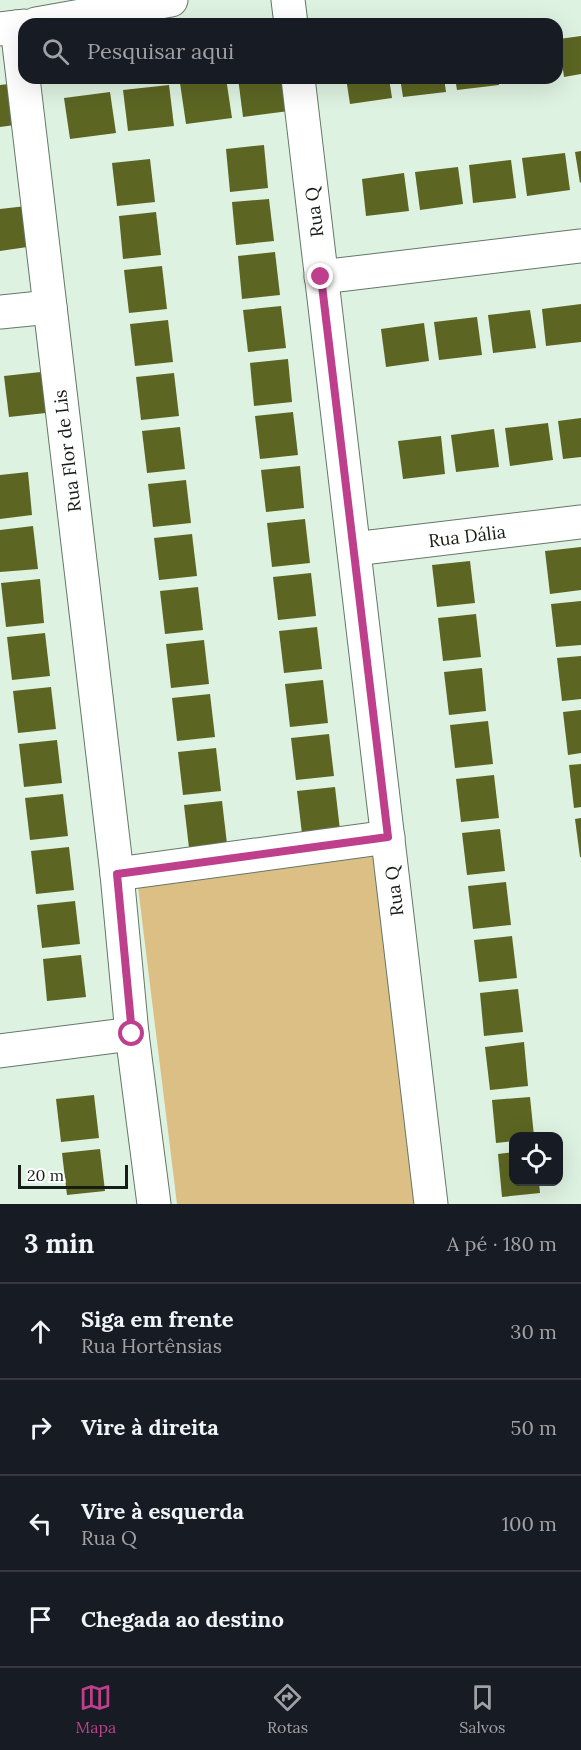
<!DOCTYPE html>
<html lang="pt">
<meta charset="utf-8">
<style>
body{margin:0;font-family:Lora,serif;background:#20242c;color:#f1f3f6}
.controls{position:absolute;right:18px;bottom:18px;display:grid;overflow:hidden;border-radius:12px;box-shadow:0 6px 24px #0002}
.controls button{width:54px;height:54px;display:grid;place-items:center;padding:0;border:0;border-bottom:2px solid #363941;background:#171b24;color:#f1f3f6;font:30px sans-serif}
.scale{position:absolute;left:18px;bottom:15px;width:110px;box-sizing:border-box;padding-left:6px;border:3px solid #161d17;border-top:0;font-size:16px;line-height:21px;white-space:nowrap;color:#161d17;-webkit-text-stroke:4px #fff;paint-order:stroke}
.stop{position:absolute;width:18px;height:18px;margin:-14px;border:4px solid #be408d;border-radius:50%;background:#fff}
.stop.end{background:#be408d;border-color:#fff;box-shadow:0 2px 6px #0008}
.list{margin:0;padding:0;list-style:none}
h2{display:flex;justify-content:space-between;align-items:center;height:78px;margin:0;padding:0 24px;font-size:26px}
h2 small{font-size:20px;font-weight:400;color:#9ea1a6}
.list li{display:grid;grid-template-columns:39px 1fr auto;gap:18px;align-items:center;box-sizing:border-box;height:96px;padding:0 24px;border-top:2px solid #363941}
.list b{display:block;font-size:22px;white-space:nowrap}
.list p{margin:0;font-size:20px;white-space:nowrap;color:#9ea1a6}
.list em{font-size:20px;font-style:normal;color:#9ea1a6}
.icon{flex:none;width:33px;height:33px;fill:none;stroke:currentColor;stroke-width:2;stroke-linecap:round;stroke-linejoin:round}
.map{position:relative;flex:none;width:581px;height:1204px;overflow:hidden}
.search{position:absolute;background:#171b24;box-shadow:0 6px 24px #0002;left:18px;right:18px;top:18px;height:66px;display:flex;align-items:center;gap:15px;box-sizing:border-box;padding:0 21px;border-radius:18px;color:#9ea1a6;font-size:22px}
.sheet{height:462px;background:#171b24}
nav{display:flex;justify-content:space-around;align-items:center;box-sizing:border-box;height:84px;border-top:2px solid #363941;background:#171b24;font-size:16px;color:#9ea1a6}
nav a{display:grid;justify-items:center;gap:3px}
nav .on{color:#be408d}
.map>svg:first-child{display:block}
.green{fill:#dcbf85}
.building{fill:#5c6622}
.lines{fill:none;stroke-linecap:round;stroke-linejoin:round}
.minor-casing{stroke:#657768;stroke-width:35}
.tertiary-casing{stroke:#657768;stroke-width:35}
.minor{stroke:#fff;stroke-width:33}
.tertiary{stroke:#fff;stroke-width:33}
.route{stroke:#be408d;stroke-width:8}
.labels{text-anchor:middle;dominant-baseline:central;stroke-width:6;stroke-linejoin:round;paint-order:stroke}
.street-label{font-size:18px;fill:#161d17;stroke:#fff}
</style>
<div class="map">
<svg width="581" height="1204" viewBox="0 0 581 1204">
<rect width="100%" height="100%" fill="#def2e1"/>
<path class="green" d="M376,850L420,1204H177L137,879Z"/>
<g class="building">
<path d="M581,36V74L564,77L559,39Z"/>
<path d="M226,78L232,118L186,124L180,83Z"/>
<path d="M238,78H285L289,111L243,117Z"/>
<path d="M346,78H389L392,98L350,104Z"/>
<path d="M400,78H444L446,92L403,97Z"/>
<path d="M455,78H498L499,85L457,90Z"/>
<path d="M509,78H543V79L510,83Z"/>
<path d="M17,83L22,124L0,127V85Z"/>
<path d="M169,85L174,126L128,131L123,90Z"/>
<path d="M110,92L116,133L70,139L64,98Z"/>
<path d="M264,145L268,188L230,192L226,149Z"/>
<path d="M581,151V182L580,183L575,152Z"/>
<path d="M565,153L570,190L527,196L522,158Z"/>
<path d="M150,159L155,202L117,206L112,163Z"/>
<path d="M511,160L516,198L473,203L469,165Z"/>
<path d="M458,167L463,204L420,210L415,172Z"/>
<path d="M404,173L409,211L366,216L362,179Z"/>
<path d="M269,199L274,241L236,245L232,202Z"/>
<path d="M35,205L41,245L0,251V209Z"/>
<path d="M156,212L161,255L123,259L119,216Z"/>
<path d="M275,252L280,295L242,299L238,256Z"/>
<path d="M162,266L167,309L129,313L124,270Z"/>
<path d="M581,304V342L546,346L542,309Z"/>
<path d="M281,306L286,348L248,352L243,310Z"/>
<path d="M530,310L536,348L493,353L488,315Z"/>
<path d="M477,317L482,355L439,360L434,322Z"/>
<path d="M168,320L173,362L135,366L130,324Z"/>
<path d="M424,323L429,361L386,367L381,329Z"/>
<path d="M288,359L292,402L254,406L250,363Z"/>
<path d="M50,371L55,412L9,417L4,376Z"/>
<path d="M174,373L179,416L141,420L136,377Z"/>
<path d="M293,412L298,455L260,459L255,416Z"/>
<path d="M581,418V457L563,459L558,421Z"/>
<path d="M548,423L553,460L510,466L505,428Z"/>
<path d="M180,427L185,469L147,473L142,431Z"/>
<path d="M494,429L499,467L456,472L451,435Z"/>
<path d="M441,436L445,474L403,479L398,441Z"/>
<path d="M300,466L304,508L266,512L261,470Z"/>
<path d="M28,472L32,515L0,519V475Z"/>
<path d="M186,480L191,523L153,527L148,484Z"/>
<path d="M305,519L310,563L272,567L267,523Z"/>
<path d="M33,526L38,569L0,572V530Z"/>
<path d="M192,534L197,576L159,580L154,538Z"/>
<path d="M581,547V590L550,594L545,551Z"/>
<path d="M470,561L475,603L437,607L432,565Z"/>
<path d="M311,573L316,616L278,620L273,577Z"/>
<path d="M40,579L44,623L6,627L1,583Z"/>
<path d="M198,587L203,630L165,634L160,591Z"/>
<path d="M581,601V645L556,647L551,604Z"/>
<path d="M476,614L481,657L443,661L438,618Z"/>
<path d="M317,627L322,669L284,673L279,631Z"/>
<path d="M45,633L50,676L12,680L7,637Z"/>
<path d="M204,640L209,684L171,688L166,644Z"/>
<path d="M581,656V699L562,701L557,658Z"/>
<path d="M482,668L486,711L449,715L444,672Z"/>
<path d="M323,680L328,723L290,727L285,684Z"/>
<path d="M51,687L56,729L18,733L13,691Z"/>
<path d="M210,694L215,737L177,741L172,698Z"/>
<path d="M581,710V753L568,755L563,712Z"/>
<path d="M488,721L493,764L455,768L450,725Z"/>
<path d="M329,734L334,776L296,780L291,738Z"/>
<path d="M57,740L62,783L24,787L19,744Z"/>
<path d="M216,748L221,791L183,795L178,752Z"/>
<path d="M581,764V807L574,808L569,765Z"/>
<path d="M494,775L499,818L461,822L456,779Z"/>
<path d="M335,787L340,830L302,834L297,791Z"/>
<path d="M63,794L68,836L30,840L25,798Z"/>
<path d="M222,801L227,844L189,848L184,805Z"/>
<path d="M581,818V857H580L575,819Z"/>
<path d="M500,829L505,871L467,875L462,833Z"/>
<path d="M69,847L74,890L36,894L31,851Z"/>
<path d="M506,882L511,925L473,929L468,886Z"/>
<path d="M75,901L80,944L42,948L37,905Z"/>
<path d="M512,936L517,978L479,982L474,940Z"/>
<path d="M81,955L86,997L47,1001L43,959Z"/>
<path d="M518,989L523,1032L484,1036L480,993Z"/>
<path d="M524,1042L528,1086L490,1090L485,1047Z"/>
<path d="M94,1095L99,1138L61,1142L56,1099Z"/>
<path d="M530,1097L534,1136H514V1141L496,1143L492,1100Z"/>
<path d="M100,1149L105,1191L67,1195L62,1153Z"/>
<path d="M514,1152V1182H539L540,1193L502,1197L498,1154Z"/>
</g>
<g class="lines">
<defs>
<g id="minor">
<path d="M288,0L291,24"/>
<path d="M17,27L117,874L132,1034L154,1204"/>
<path d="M298,78L431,1204"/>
<path d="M321,277L581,246"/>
<path d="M0,312L50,307"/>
<path d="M354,549L581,522"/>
<path d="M117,874L388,837"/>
<path d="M0,1051L132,1034"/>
</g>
<g id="tertiary">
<path d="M36,24L171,0"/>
<path d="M0,29L24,26"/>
</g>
</defs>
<use href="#minor" class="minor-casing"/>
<use href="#tertiary" class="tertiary-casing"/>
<use href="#minor" class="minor"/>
<use href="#tertiary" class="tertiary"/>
</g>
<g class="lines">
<path class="route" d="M132,1034L117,874L388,837L321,277"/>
</g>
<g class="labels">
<g class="street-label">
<text transform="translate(314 212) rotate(-97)">Rua Q</text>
<text transform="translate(67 451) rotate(-97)">Rua Flor de Lis</text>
<text transform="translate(467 536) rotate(-7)">Rua Dália</text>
<text transform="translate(394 891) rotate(-97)">Rua Q</text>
</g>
</g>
</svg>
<div class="controls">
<button><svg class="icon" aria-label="locate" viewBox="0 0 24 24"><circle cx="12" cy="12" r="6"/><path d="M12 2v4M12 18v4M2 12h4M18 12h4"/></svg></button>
</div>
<div class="scale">20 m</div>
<div class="stop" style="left:132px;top:1034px"></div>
<div class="stop end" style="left:321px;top:277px"></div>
<div class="search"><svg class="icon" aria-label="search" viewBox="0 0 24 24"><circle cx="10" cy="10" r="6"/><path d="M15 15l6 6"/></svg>Pesquisar aqui</div>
</div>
<section class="sheet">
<h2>3 min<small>A pé · 180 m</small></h2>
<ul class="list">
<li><svg class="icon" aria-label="ahead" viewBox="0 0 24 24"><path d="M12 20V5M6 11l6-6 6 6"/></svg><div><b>Siga em frente</b><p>Rua Hortênsias</p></div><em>30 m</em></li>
<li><svg class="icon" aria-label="right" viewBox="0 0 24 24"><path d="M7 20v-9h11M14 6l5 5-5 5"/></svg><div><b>Vire à direita</b></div><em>50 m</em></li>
<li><svg class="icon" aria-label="left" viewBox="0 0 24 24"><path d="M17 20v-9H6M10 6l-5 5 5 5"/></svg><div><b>Vire à esquerda</b><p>Rua Q</p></div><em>100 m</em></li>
<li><svg class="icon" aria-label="arrive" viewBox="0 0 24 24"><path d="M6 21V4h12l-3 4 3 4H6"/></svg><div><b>Chegada ao destino</b></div></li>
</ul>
</section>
<nav>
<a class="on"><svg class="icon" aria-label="map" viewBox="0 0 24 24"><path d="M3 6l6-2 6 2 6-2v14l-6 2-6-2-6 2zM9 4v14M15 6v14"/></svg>Mapa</a>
<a><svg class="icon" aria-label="directions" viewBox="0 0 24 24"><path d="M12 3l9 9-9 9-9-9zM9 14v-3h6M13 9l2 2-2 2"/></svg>Rotas</a>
<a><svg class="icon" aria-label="saved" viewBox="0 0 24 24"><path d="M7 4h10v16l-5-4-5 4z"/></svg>Salvos</a>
</nav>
